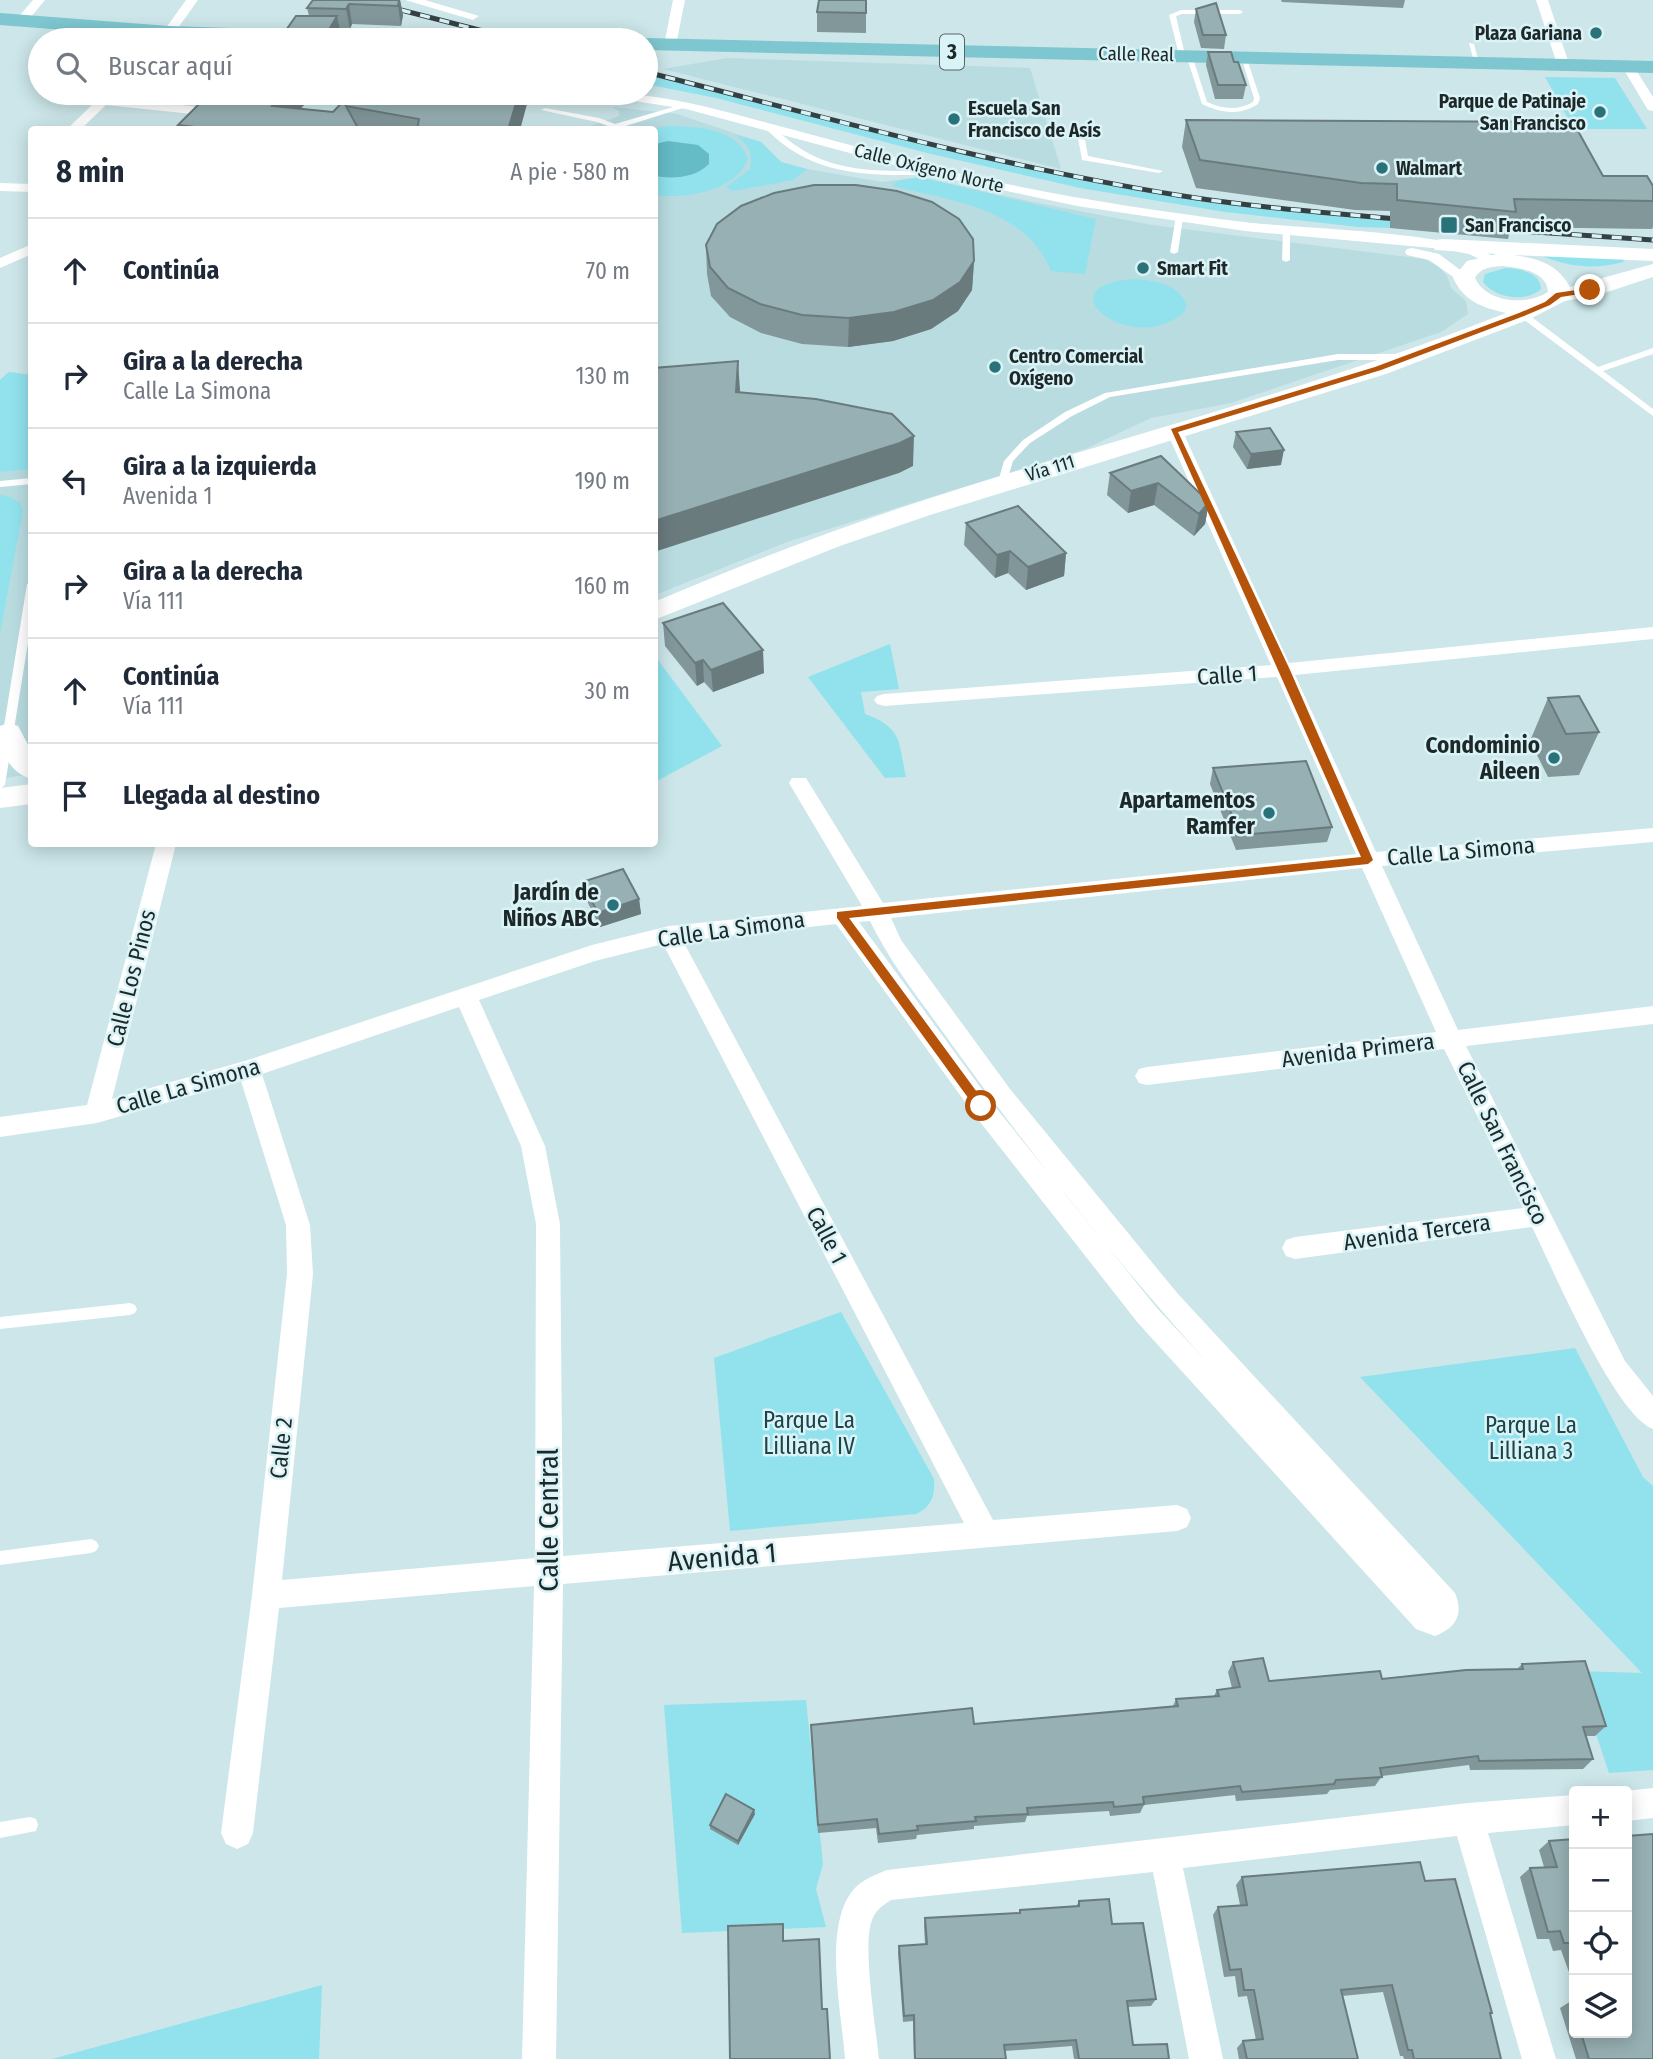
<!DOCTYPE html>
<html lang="es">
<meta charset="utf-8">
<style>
body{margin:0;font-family:"Fira Sans Condensed",sans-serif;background:#f6f6f7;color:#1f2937}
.controls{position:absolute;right:21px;bottom:21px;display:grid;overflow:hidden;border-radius:7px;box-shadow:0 4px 18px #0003}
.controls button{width:63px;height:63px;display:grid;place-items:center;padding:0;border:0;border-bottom:2px solid #e0e1e3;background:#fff;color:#1f2937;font:35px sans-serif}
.stop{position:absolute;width:21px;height:21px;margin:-16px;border:5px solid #b45309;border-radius:50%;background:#fff}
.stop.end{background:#b45309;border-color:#fff;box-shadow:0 2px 7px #0008}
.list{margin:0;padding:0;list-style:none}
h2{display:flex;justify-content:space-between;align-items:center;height:91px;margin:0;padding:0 28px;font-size:30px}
h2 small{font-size:23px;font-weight:400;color:#747a83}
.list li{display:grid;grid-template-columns:46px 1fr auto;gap:21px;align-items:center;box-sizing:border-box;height:105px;padding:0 28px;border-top:2px solid #e0e1e3}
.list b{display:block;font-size:26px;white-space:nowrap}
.list p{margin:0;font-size:23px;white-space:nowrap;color:#747a83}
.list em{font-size:23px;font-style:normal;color:#747a83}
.icon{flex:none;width:38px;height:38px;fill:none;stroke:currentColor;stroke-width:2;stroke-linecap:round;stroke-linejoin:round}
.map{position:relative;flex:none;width:1653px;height:2059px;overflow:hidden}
.search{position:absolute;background:#fff;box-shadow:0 4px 18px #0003;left:28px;top:28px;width:630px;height:77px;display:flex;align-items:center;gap:18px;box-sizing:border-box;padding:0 24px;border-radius:38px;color:#747a83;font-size:26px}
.panel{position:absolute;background:#fff;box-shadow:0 4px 18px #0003;left:28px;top:126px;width:630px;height:721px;border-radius:7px}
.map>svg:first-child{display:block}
.built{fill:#b9dce1}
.green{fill:#91e2ed}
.water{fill:#65bbc6}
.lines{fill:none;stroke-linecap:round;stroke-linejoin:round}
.lane{fill:#fff;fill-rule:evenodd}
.street{fill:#fff;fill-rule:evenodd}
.secondary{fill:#fff;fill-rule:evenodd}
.primary{fill:#7ec7d0;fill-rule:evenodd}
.rail-casing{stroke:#344041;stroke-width:5}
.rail{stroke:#d9f3f7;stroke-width:3.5;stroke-dasharray:10;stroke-linecap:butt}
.wall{fill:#82979a}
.shaded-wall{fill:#6a7b7d}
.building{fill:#97b0b3;stroke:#6a7b7d;stroke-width:2}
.route{fill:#b45309}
.poi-dot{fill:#29727a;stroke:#d9f3f7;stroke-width:2.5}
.labels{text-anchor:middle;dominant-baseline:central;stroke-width:5;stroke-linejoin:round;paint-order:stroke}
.far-poi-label{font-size:19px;font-weight:bold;fill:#1e2829;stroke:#d9f3f7;text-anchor:start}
.far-street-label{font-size:19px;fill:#1e2829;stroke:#d9f3f7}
.shield{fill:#d9f3f7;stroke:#566567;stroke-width:2}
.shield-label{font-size:21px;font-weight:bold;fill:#1e2829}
.street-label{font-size:23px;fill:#1e2829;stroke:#d9f3f7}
.poi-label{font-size:23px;font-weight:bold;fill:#1e2829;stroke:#d9f3f7;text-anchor:end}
.park-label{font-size:23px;fill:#1c4449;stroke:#d9f3f7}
.near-street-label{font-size:28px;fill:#1e2829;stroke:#d9f3f7}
</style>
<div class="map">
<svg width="1653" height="2059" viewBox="0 0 1653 2059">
<rect width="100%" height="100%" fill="#cce6e9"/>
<g class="built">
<path d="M727,58L1030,68L1061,169L663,69Z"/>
<path d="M613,107L677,114L761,142L781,162L807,169L882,182L920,177L1033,202L1152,225L1424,259L1438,266L1447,276L1451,288L1466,301L1468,314L1441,332L1231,403L1151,418L1085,449L787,542L655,595L654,130H579L619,116V111Z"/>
<path d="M9,372L31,375V774L0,779V380Z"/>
</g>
<g class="green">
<path d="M646,73C824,118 1002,169 1184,197C1252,207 1322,212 1390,219V228L1358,227L1225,212L1080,188L927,153L716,98L646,84Z"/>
<path d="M1545,77L1615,78L1647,129H1574Z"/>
<path d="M670,126C699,127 737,128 748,159C735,192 686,199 655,195L654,130H643Z"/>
<path d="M735,135L761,142L781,162L807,169L793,180L733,191L726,187L750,169C753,152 749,145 735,135Z"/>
<path d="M920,177L1096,219L1085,274L1051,271C1026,208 949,200 892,186L898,181Z"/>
<path d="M1538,254L1625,258L1623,262C1594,270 1566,267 1538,254Z"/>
<path d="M1506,268C1520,269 1540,272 1541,289C1526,303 1495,298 1483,282L1485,274Z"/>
<path d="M1135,279C1156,281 1178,284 1187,305L1184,312C1134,359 1038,285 1135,279Z"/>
<path d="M9,372L31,375V469L0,472V380Z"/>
<path d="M0,495L11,497L20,503L23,511L0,633Z"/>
<path d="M890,644L899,689L861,692L865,714C903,728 898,741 906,777L885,778L808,677Z"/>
<path d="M655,656L722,746L655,782H654Z"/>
<path d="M841,1312L934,1479C935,1496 932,1506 916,1514L730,1531L714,1358Z"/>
<path d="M1575,1348L1643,1477L1653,1486V1770L1609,1773L1575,1671L1642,1673L1360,1377Z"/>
<path d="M806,1700L823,1864L816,1889L826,1927L682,1933L664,1705Z"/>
<path d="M322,1985L319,2059H52Z"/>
</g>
<path class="water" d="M668,141L698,145L709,154V164C695,178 673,179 655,176V144Z"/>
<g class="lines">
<g class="lane">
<path d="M1181,10H1240L1243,12L1240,14H1182L1176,16L1185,55L1182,57L1179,55L1169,15Z"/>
<path d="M1469,43L1474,44L1479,63L1474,62Z"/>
<path d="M1189,53L1192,55L1207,102C1222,109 1238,111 1253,102L1254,98L1241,57L1246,56L1260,98L1258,104C1240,116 1220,113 1202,104L1186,55Z"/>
<path d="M687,103L691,105L689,106L613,130H601L608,126L597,122L541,110L545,108L599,118L615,124Z"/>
<path d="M767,126H773C820,175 874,172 937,170L941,172C931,177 915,175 903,175C850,175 806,169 767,130Z"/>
<path d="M1078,138L1085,140L1088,156L1163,171L1159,173L1082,160Z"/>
<path d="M1176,216L1183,218L1178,252L1174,254L1170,252Z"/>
<path d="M1283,230L1290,232V260L1286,262L1282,260Z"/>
<path d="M1519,312H1525L1598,367L1653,348V354L1603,371L1653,409V416L1519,316Z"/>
<path d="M1338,354H1399L1403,357L1399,360H1338L1110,397L1072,416L1030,443L1013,461L1006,484H1000L998,482L1004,461L1023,440L1065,412L1105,393Z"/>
<path d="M32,478V484L0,487V481Z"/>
<path d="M32,581V618L5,785L0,789V751L27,584Z"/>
<path d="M130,1303L135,1305L137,1309L135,1313L130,1315L0,1329V1317Z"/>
<path d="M91,1539L96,1541L99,1546L96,1551L91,1553L0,1565V1551Z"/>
<path d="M30,1817L36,1819L38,1825L36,1831L0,1838V1822Z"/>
</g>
<g class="street">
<path d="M33,0H45L25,24H17L15,21Z"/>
<path d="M186,0H198L173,35H165L163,32Z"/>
<path d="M405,0H425L479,16L473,20Z"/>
<path d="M673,0H685L676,45L670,49L664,45Z"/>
<path d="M1536,0H1548L1569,64L1567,67H1559L1557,64Z"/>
<path d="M1627,61L1631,62L1653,97V111L1648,110L1621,65Z"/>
<path d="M224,93H237L203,130H189L202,115L106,105L80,130H66L93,104L72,101L71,98L77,94L209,108Z"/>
<path d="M602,93C659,93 713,108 768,123C824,138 880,153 936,168C1037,193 1141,209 1244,222C1288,228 1474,232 1497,260L1490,264L1469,254L1443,249L1245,231L1077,206L932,175L686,109L608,97Z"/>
<path d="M0,183L32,184V192L0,191Z"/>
<path d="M32,244V254L0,268V258Z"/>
<path d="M1412,248L1439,254L1471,278L1469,281H1459L1429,260L1407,255L1405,252L1407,249Z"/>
<path d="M1174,425L1182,430L1289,663L1653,627V639L1295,675L1376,852L1653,828V842L1382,866L1458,1030L1653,1006V1024L1466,1046L1625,1361L1653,1396V1429C1614,1414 1553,1269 1532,1227L1295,1259L1286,1256L1282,1248L1286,1240L1295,1237L1523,1208L1444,1049L1147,1085L1139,1083L1135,1076L1139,1069L1147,1067L1436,1032L1362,868L891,918L901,940L1010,1089L1178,1294L1455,1593C1464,1614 1456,1628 1435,1636L1416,1629L1138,1323L973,1113L836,924L683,941L993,1520L1177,1505L1187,1509L1191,1518L1187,1527L1177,1531L563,1584L556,2059H522L534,1586L279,1608L253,1833L248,1844L237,1849L226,1844L221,1833L252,1595L287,1274L286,1225L241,1081L97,1123L0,1137V1117L87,1105L156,844H176L112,1099L248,1060L592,945L669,926L862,906L789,783L792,778H806L883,903L1356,854L1277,677L884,706L877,704L874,700L877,696L884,694L1271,665L1166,430ZM870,921C892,967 926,1007 955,1049C1034,1158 1119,1265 1209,1364L1156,1307L989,1099L859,922ZM663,944L964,1523L563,1556L560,1224L545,1146L479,1000L595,961ZM459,1007L521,1146L536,1224L535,1558L282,1580L313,1274L310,1225L262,1074Z"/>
<path d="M1653,1788V1818L1627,1821L1625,1791Z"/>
<path d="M1574,1795V1825L1488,1833L1556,2059H1522L1457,1836L1183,1868L1223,2059H1189L1153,1872L891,1900C883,1905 875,1911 872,1920C862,1945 876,2029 879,2059H845C842,2014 822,1925 854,1889C863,1879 875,1875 887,1870L1468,1803Z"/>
</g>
<g class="secondary">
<path d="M1443,239L1653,249V261L1513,255C1537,258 1558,264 1570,287L1653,264V277L1598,295L1565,301L1530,319L1386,374L930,515L840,546L654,620V602C739,566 824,533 912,504C1110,439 1312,390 1506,313C1481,307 1465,302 1453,278L1467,261L1497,254L1435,250L1432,245L1435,240ZM1503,266C1520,268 1547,271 1548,292C1526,306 1487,303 1475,278C1481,267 1492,267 1503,266Z"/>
<path d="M8,723L18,726L32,752V779C17,775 9,765 3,752L0,753V726Z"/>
<path d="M32,784V804L0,808V788Z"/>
</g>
<g class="primary">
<path d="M0,13L169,26L424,34L431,36L434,40L169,38L0,25Z"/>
<path d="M646,38L1653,61V73L646,50V40H639Z"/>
</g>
<defs>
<g id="rail">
<path d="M362,0L518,40"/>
<path d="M646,72C824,117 1001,167 1183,196C1258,208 1333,213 1409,220"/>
<path d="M1492,229L1653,240"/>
</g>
</defs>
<use href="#rail" class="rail-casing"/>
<use href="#rail" class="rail"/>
</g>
<g class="wall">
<path d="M400,0L403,15L401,26L352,24L350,29H340L342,40H279L309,16L307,8Z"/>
<path d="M866,0V33L817,32V12Z"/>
<path d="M1281,0H1405L1403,8L1282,2Z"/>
<path d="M1196,9L1226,35L1224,49L1201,48L1194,22Z"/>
<path d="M1208,52L1234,62L1246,85L1243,99H1215L1206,65Z"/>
<path d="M234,93H314L301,109L333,112L351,93L520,130H180L178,125L226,101Z"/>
<path d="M1186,120L1603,176L1653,186V227L1652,229L1511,227L1508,239L1390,228V211L1355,210L1196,188L1182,147Z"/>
<path d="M706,245L974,261L972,290L958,311L931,329L893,341L848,347L802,344L761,333L730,317L711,296L707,274Z"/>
<path d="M1236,432L1281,465L1247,469L1233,447Z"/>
<path d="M1161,456L1209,502L1205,524L1194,536L1154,505L1128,513L1107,495L1110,473Z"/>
<path d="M966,523L1066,553L1064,576L1026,590L1008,573L995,578L964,545Z"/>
<path d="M663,623L764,673L713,692L704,682L697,686L665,646Z"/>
<path d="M1548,698L1599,732L1579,775L1548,777L1530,741Z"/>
<path d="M1213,768L1332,827L1327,842L1236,850L1210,784Z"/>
<path d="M582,882L639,899L641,914L600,927L585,897Z"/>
<path d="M1233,1662L1269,1681L1382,1679L1517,1669L1522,1664L1606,1726L1595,1736H1586L1593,1759L1583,1769L1470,1770L1469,1765L1382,1776L1375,1786L1330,1790L1327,1794L1236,1801L1235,1795L1144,1805L1140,1813L1110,1816L1109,1811L1027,1816L1025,1822L974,1826V1829L917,1835L916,1839L878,1843L876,1828L818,1833L811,1735L974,1724L1173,1706L1176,1699L1214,1696L1217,1690L1232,1688L1228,1672Z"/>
<path d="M755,1814L738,1845L710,1829V1825Z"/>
<path d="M1574,1839V1986L1561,1950L1553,1951L1549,1939H1537L1520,1877L1530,1868L1544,1867L1539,1850L1549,1841Z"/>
<path d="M1242,1877L1425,1881L1492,2013L1490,2015L1501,2059H1404L1403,2056H1400L1383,1992L1342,1996L1358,2059H1239L1237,2048L1243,2041L1256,2040L1247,1996L1238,1997L1235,1976L1224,1977L1213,1915L1218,1907L1240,1905L1236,1885Z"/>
<path d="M1079,1901L1112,1924L1156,1999L1151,2006L1128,2007L1133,2045L1169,2059H1074L1072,2046L1005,2051L1006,2059H914L913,2021L903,2022L898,1953L899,1946L925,1944L924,1925L925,1918L1019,1913L1020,1910L1076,1907Z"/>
<path d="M1571,2001H1574V2033H1627L1653,2059H1576L1560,2008Z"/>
</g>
<g class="shaded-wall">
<path d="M399,0H400L403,15L401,26L398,6Z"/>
<path d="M349,4L352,24L350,29L346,9Z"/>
<path d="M337,16L342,40H323Z"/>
<path d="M284,93H314L281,130L272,106Z"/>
<path d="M519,93H530L520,130H508Z"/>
<path d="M974,261L972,290L958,311L931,329L893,341L848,347L849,318Z"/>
<path d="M738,361L740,390L737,421L736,392Z"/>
<path d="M914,436L913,466L899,473L654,552V521Z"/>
<path d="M1284,450L1281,465L1247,469L1251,454Z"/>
<path d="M1158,483L1154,505L1128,513L1131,491Z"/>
<path d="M1209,502L1205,524L1194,536L1199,514Z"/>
<path d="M1010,551L1008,573L995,578L997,555Z"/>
<path d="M1066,553L1064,576L1026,590L1028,567Z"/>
<path d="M763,650L764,673L713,692L711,670Z"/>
<path d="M703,660L704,682L697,686L695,663Z"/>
<path d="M639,899L641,914L600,927L598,913Z"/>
<path d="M754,1810L755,1814L738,1845V1841Z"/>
</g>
<g class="building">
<path d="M313,0H399L398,6L349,4L346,9L307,8Z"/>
<path d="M819,0H866V13L817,12Z"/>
<path d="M1216,3L1226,35H1203L1196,9Z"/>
<path d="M296,16H337L323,40H279Z"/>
<path d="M409,32L428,40H406Z"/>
<path d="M1208,52H1231L1234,62H1238L1246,85H1218Z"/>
<path d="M234,93H284L272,106L333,112L351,93H519L508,130H417L419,119L346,106L359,130H220L178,125L204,99L226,101Z"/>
<path d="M1186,120L1573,122L1603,176H1647L1653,186V201L1514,199L1516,212L1397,200V184L1361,183L1200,160Z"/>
<path d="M814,185H856L897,191L932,202L959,219L973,239L974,261L960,282L933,300L894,312L849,318L802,315L760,304L728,288L710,267L706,245L717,224L741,206L774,193Z"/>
<path d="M738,361L736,392L816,399L892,414L914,436L900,443L654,521V368Z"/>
<path d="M1270,428L1284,450L1251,454L1236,432Z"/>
<path d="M1161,456L1209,502L1199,514L1158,483L1131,491L1110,473Z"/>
<path d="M1018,506L1066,553L1028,567L1010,551L997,555L966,523Z"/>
<path d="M723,603L763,650L711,670L703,660L695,663L663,623Z"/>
<path d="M1579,696L1599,732L1566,734L1548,698Z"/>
<path d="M1306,761L1332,827L1240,835L1213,768Z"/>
<path d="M623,869L639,899L598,913L582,882Z"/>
<path d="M1263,1658L1269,1681L1380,1671L1382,1679L1466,1670L1523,1669L1522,1664L1585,1661L1606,1726L1583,1727L1593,1759L1479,1761L1478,1756L1380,1768L1382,1777L1336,1780L1334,1784L1242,1792L1240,1786L1143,1797L1144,1804L1114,1807L1113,1802L1027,1808L1028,1814L975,1817L976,1821L917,1826L918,1830L879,1834L877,1819L818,1825L811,1725L972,1708L974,1724L1178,1706L1176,1699L1219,1696L1217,1690L1240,1687L1233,1662Z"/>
<path d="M726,1794L754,1810L738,1841L710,1825Z"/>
<path d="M1653,1834V2059H1589L1581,2033H1627V1836Z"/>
<path d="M1574,1839V1948L1572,1943H1564L1560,1931L1548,1932L1530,1868L1557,1867L1549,1841Z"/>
<path d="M1420,1862L1425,1881L1455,1879L1492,2013H1490L1501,2059H1414L1412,2050H1408L1392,1985L1341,1990L1358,2059H1247L1243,2041L1263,2039L1254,1990H1244L1241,1969L1230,1970L1218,1907L1247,1905L1242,1877Z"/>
<path d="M1109,1899L1112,1924L1143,1923L1156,1999L1127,2001L1133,2045L1167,2044L1169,2059H1079L1076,2040L1004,2045L1006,2059H915L914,2015L904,2016L899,1946L927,1944L925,1918L1020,1913V1910L1079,1906V1901Z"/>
<path d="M783,1924V1941L819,1939L822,2009H827L830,2059H730L728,1926Z"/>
<path d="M1571,2001H1574V2013Z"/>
</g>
<path class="route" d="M1590,288L1592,292L1561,297L1550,305L1524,316L1381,370L1178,432L1290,670L1373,860L1368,864L849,918L985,1103V1110H977L837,918V912L1361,857L1171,429L1375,367L1519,313L1545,302L1556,293Z"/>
<g class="poi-dot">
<circle cx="1596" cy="33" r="7"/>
<circle cx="1600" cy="112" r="7"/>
<circle cx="954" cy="119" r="7"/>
<circle cx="1382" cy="168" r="7"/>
<rect x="1440" y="216" width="18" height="18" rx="3.5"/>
<circle cx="1143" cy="268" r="7"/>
<circle cx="995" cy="367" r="7"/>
<circle cx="1554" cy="758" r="7"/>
<circle cx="1269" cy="813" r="7"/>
<circle cx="613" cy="905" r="7"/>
</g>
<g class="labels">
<g class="far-poi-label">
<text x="1582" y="33" text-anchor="end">Plaza Gariana</text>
<text x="1586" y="101" text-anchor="end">Parque de Patinaje<tspan x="1586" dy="22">San Francisco</tspan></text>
<text x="968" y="108">Escuela San<tspan x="968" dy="22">Francisco de Asís</tspan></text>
<text x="1396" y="168">Walmart</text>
<text x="1465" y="225">San Francisco</text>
<text x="1157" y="268">Smart Fit</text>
<text x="1009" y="356">Centro Comercial<tspan x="1009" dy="22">Oxígeno</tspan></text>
</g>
<g class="far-street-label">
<text transform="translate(1136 54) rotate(1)">Calle Real</text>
<text transform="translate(929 168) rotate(14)">Calle Oxígeno Norte</text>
<text transform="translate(1050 468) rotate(-17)">Vía 111</text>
</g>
<rect class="shield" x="940" y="34.5" width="24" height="35" rx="5"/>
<g class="shield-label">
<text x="952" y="52">3</text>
</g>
<g class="street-label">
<text transform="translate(1227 675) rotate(-4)">Calle 1</text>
<text transform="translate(1461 851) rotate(-5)">Calle La Simona</text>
<text transform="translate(731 929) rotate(-8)">Calle La Simona</text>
<text transform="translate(131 978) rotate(-76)">Calle Los Pinos</text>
<text transform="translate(1358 1050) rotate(-7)">Avenida Primera</text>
<text transform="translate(188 1086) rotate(-16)">Calle La Simona</text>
<text transform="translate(1503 1143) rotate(64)">Calle San Francisco</text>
<text transform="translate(1417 1232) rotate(-8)">Avenida Tercera</text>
<text transform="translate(827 1235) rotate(62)">Calle 1</text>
<text transform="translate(281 1448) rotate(-84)">Calle 2</text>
</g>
<g class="poi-label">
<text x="1540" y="745">Condominio<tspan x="1540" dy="26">Aileen</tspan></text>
<text x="1255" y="800">Apartamentos<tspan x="1255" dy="26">Ramfer</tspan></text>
<text x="599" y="892">Jardín de<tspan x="599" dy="26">Niños ABC</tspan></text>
</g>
<g class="park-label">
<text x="809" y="1420">Parque La<tspan x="809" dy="26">Lilliana IV</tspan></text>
<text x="1531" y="1425">Parque La<tspan x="1531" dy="26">Lilliana 3</tspan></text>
</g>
<g class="near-street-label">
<text transform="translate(548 1520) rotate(-90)">Calle Central</text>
<text transform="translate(722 1557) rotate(-5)">Avenida 1</text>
</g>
</g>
</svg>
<div class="controls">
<button>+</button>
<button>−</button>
<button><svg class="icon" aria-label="locate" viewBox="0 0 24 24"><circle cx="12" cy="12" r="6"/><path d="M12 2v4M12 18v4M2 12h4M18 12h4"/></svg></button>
<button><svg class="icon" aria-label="layers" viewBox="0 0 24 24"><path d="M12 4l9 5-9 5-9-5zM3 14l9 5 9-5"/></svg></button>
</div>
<div class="stop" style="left:981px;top:1106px"></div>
<div class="stop end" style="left:1590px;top:290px"></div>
<div class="search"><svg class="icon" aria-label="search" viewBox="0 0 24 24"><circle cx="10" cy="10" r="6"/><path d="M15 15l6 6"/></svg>Buscar aquí</div>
<section class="panel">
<h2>8 min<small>A pie · 580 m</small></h2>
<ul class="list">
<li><svg class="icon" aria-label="ahead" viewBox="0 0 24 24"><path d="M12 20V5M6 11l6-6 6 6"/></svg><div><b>Continúa</b></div><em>70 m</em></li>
<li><svg class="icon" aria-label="right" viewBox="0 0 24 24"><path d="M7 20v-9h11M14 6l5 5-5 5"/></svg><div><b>Gira a la derecha</b><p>Calle La Simona</p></div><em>130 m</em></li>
<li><svg class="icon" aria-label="left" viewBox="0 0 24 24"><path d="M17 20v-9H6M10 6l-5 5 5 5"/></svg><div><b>Gira a la izquierda</b><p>Avenida 1</p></div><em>190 m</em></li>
<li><svg class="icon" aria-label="right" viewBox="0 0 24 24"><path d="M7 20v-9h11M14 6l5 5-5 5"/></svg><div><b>Gira a la derecha</b><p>Vía 111</p></div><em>160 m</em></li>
<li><svg class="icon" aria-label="ahead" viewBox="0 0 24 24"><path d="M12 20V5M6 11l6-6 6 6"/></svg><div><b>Continúa</b><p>Vía 111</p></div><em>30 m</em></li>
<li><svg class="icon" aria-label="arrive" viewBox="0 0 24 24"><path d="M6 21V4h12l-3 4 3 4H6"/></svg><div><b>Llegada al destino</b></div></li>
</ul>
</section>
</div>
